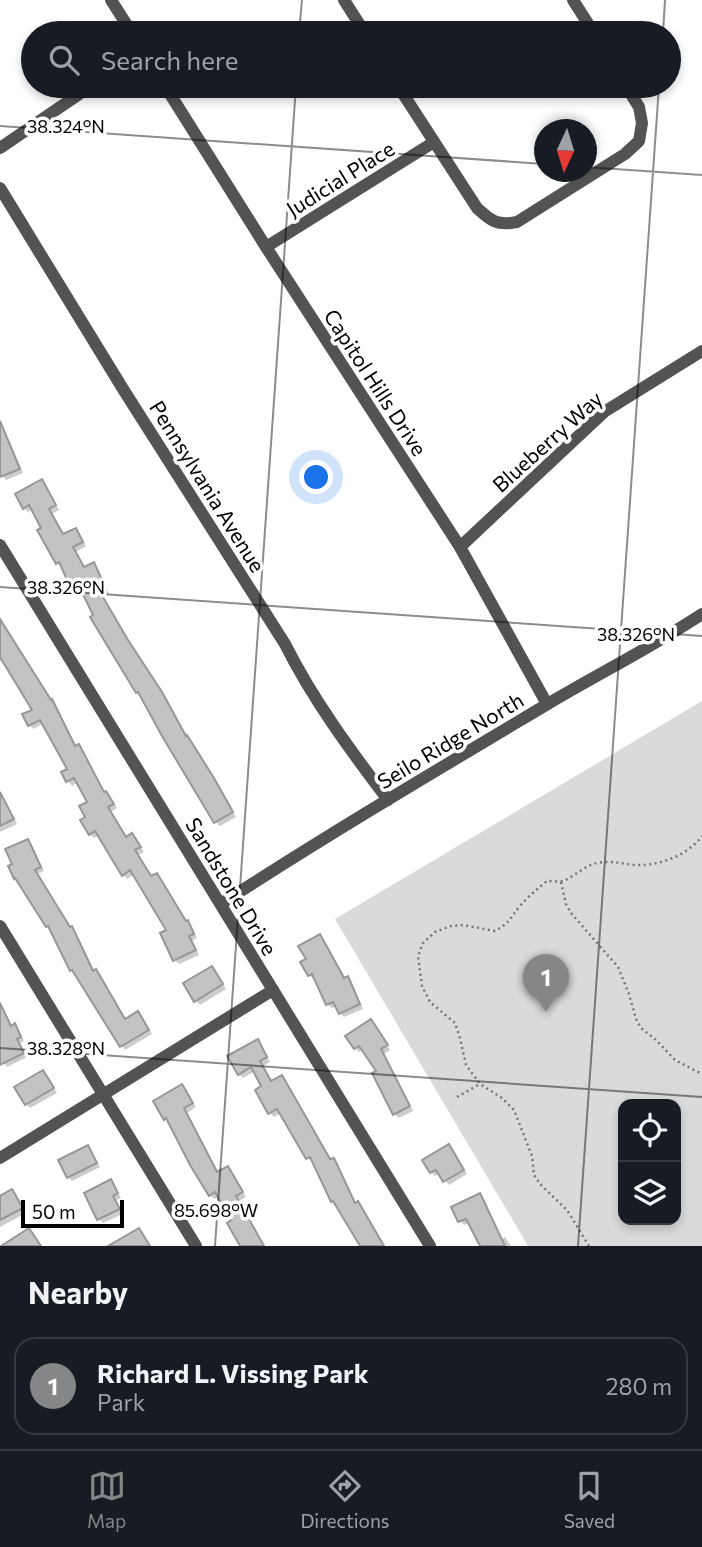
<!DOCTYPE html>
<meta charset="utf-8">
<style>
body{margin:0;font-family:Commissioner,sans-serif;background:#242831;color:#f1f3f6}
.controls{position:absolute;right:21px;bottom:21px;display:grid;overflow:hidden;border-radius:14px;box-shadow:0 4px 10px #0003}
.controls button{width:63px;height:63px;display:grid;place-items:center;padding:0;border:0;border-bottom:2px solid #363941;background:#171b24;color:#f1f3f6;font:35px sans-serif}
.compass{position:absolute;left:534px;top:119px;width:63px;height:63px;border-radius:50%;background:#171b24;box-shadow:0 4px 10px #0003;rotate:184deg}
.scale{position:absolute;left:21px;bottom:18px;width:103px;box-sizing:border-box;padding-left:7px;border:4px solid #000;border-top:0;font-size:19px;line-height:24px;white-space:nowrap;color:#000;-webkit-text-stroke:5px #fff;paint-order:stroke}
.you{position:absolute;left:317px;top:478px;width:24px;height:24px;margin:-18px;border:5px solid #fff;border-radius:50%;background:#1a73e8;box-shadow:0 0 0 10px #1a73e833}
.badge{display:grid;place-items:center;width:46px;height:46px;border-radius:50%;background:#858687;color:#fff;font-size:23px;font-weight:700}
.pin{position:absolute;translate:-50% -58px;filter:drop-shadow(0 2px 4px #0008)}
.pin::after{content:'';position:absolute;top:37px;width:24px;height:21px;background:inherit;clip-path:polygon(0 0,100% 0,50% 100%)}
.list{margin:0;padding:0;list-style:none}
h2{display:flex;justify-content:space-between;align-items:center;height:91px;margin:0;padding:0 28px;font-size:30px}
h2 small{font-size:23px;font-weight:400;color:#9ea1a6}
.list li{display:grid;grid-template-columns:46px 1fr auto;gap:21px;align-items:center;box-sizing:border-box;height:98px;margin:0 14px 14px;padding:0 14px;border:2px solid #363941;border-radius:21px}
.list b{display:block;font-size:26px;white-space:nowrap}
.list p{margin:0;font-size:23px;white-space:nowrap;color:#9ea1a6}
.list em{font-size:23px;font-style:normal;color:#9ea1a6}
.icon{flex:none;width:38px;height:38px;fill:none;stroke:currentColor;stroke-width:2;stroke-linecap:round;stroke-linejoin:round}
.map{position:relative;flex:none;width:702px;height:1246px;overflow:hidden}
.search{position:absolute;background:#171b24;box-shadow:0 4px 10px #0003;left:21px;right:21px;top:21px;height:77px;display:flex;align-items:center;gap:18px;box-sizing:border-box;padding:0 24px;border-radius:38px;color:#9ea1a6;font-size:26px}
.sheet{height:203px;background:#171b24}
nav{display:flex;justify-content:space-around;align-items:center;box-sizing:border-box;height:98px;border-top:2px solid #363941;background:#171b24;font-size:19px;color:#9ea1a6}
nav a{display:grid;justify-items:center;gap:4px}
nav .on{color:#858687}
.map>svg:first-child{display:block}
.green{fill:#dadada;fill-rule:evenodd}
.shadow{fill:#0003}
.building{fill:#c3c3c3;stroke:#979797;stroke-width:2}
.lines{fill:none;stroke-linecap:round;stroke-linejoin:round}
.path{stroke:#757575;stroke-width:2.5;stroke-dasharray:2 3.5;stroke-linecap:butt}
.street{stroke:#535353;stroke-width:12}
.ticks{fill:none;stroke:#000;stroke-width:2;stroke-opacity:0.45}
.labels{text-anchor:middle;dominant-baseline:central;stroke-width:7;stroke-linejoin:round;paint-order:stroke}
.street-label{font-size:21px;fill:#000;stroke:#fff}
.ticks-label{font-size:18px;text-anchor:middle;fill:#000;stroke:#fff;stroke-width:7;stroke-linejoin:round;paint-order:stroke}
</style>
<div class="map">
<svg width="702" height="1246" viewBox="0 0 702 1246">
<rect width="100%" height="100%" fill="#fff"/>
<path class="green" d="M702,701V1246H528L335,919ZM623,1104H676V1220H623Z"/>
<g class="shadow">
<path d="M0,432L9,440L23,473L6,480L0,471Z"/>
<path d="M45,485L59,510L52,514L64,536L75,530L80,534L86,546L76,552L85,568L94,564L98,569L109,594L102,597L236,817L220,826L216,822L142,697L137,692L84,592L78,595L74,590L62,566L57,563L44,528L33,509L28,512L24,508Z"/>
<path d="M0,622L51,700L56,706L77,747L78,746L82,750L105,793L110,797L117,808L111,812L127,838L132,835L136,839L144,852L138,855L152,878L187,923L192,927L197,938L192,941L199,955L179,964L175,960L169,931L135,874L127,879L123,874L100,835L94,838L90,834L88,818L89,803L78,782L72,786L68,781L63,773L70,770L44,723L34,729L29,725L34,710L3,659L0,661Z"/>
<path d="M0,797L5,801L17,824L0,832Z"/>
<path d="M28,841L32,845L44,871L37,874L71,928L76,933L95,972L100,976L126,1020L142,1017L152,1034L125,1050L71,970L51,930L47,926Z"/>
<path d="M320,936L324,940L346,979H348L352,983L363,1009L344,1017L340,1013L337,1006L332,1008L327,1004L316,978L313,979L309,975L308,960Z"/>
<path d="M212,968L226,989L200,1005L196,1001Z"/>
<path d="M0,1001L12,1027L14,1026L19,1030L24,1041L20,1043L27,1057L7,1067L0,1057Z"/>
<path d="M375,1026L390,1050L384,1054L413,1111L399,1118L395,1114L378,1071L364,1049L359,1052L355,1048Z"/>
<path d="M257,1041L261,1045L270,1062L263,1066L272,1082L282,1077L286,1081L331,1161L333,1160L337,1164L356,1204L362,1208L385,1246H363L333,1201L314,1161L312,1162L308,1158L281,1113L274,1117L270,1113L264,1087L255,1071L243,1078L239,1074Z"/>
<path d="M43,1072L57,1093L30,1108L26,1104Z"/>
<path d="M182,1086L196,1107L187,1113L219,1173L231,1172L246,1197L239,1201L265,1246H242L234,1221L219,1196L214,1199L210,1195L170,1123L156,1102Z"/>
<path d="M87,1147L91,1151L100,1167L72,1181L68,1177Z"/>
<path d="M452,1150L467,1174L449,1185L440,1173L435,1176L431,1172Z"/>
<path d="M111,1182L115,1186L121,1198L116,1200L123,1214L103,1223L99,1219Z"/>
<path d="M12,1191L16,1195L26,1213L0,1227V1198Z"/>
<path d="M480,1195L484,1199L502,1239L505,1237L511,1246H482L470,1222L464,1225L460,1221Z"/>
</g>
<g class="building">
<path d="M0,421L20,469L0,477Z"/>
<path d="M42,479L56,505L49,509L63,534L76,528L83,542L73,547L84,567L94,562L106,589L100,592L128,640L162,692L186,736L187,735L214,778L233,812L214,823L162,736L138,692L136,693L90,617L93,615L80,588L72,591L59,562L56,564L37,530L41,528L29,505L23,509L15,494Z"/>
<path d="M0,619L51,700L52,699L75,746L79,744L104,792L106,791L114,804L108,807L126,837L132,833L141,847L135,850L151,876L157,873L186,921L188,920L194,934L189,936L196,950L173,961L160,933L166,930L130,870L122,876L95,831L89,835L80,820L85,817L79,806L87,802L74,778L66,782L61,772L67,769L40,720L28,726L22,714L32,710L0,657Z"/>
<path d="M0,792L14,819L0,826Z"/>
<path d="M28,839L41,867L35,870L70,927L72,926L93,971L96,969L125,1019L138,1011L149,1030L120,1047L72,970L70,971L48,926L46,927L15,878L14,879L8,866L12,864L5,849Z"/>
<path d="M320,934L344,978L348,976L360,1004L339,1014L333,1002L326,1005L312,974L308,976L300,962L306,959L298,946Z"/>
<path d="M212,966L223,984L194,1002L183,983Z"/>
<path d="M0,1003L11,1026L15,1023L21,1037L17,1039L24,1053L0,1065Z"/>
<path d="M371,1019L388,1045L381,1049L410,1106L393,1115L372,1073L376,1071L359,1046L354,1049L345,1036Z"/>
<path d="M258,1039L267,1057L260,1061L271,1081L282,1075L330,1159L334,1158L355,1203L358,1201L384,1246H360L333,1201L331,1202L310,1157L306,1159L277,1109L268,1114L255,1090L261,1086L251,1067L238,1075L227,1056Z"/>
<path d="M43,1070L54,1088L25,1105L14,1087Z"/>
<path d="M182,1084L193,1103L184,1108L217,1172L228,1166L243,1192L236,1196L264,1246H240L227,1223L231,1220L215,1192L209,1196L190,1165L166,1118L164,1120L153,1101Z"/>
<path d="M449,1144L464,1170L443,1182L436,1170L430,1173L422,1160Z"/>
<path d="M88,1145L97,1163L67,1178L58,1160Z"/>
<path d="M111,1179L118,1193L113,1196L120,1209L97,1220L84,1193Z"/>
<path d="M12,1189L23,1208L0,1220V1196Z"/>
<path d="M480,1193L505,1246H480L466,1219L458,1222L451,1207Z"/>
<path d="M29,1228L41,1246H1Z"/>
<path d="M139,1228L150,1246H108Z"/>
</g>
<g class="lines">
<g class="path">
<path d="M561,882L566,904L571,913L618,967L629,994L637,1022L643,1030L654,1038L675,1060L702,1074"/>
<path d="M457,1097L480,1084"/>
<path d="M589,1246L567,1210L540,1184L534,1175L532,1156L514,1110L502,1098L480,1084L466,1065L460,1038L455,1023L430,1002L422,986L418,956L423,943L435,932L451,926L463,925L495,931C510,923 510,918 520,906C528,897 537,889 547,881C552,881 558,882 563,881C575,876 584,866 597,863C610,860 622,864 635,865C659,866 687,856 702,836"/>
</g>
<g class="street">
<path d="M111,0L132,33"/>
<path d="M344,0L365,33"/>
<path d="M573,0L594,33"/>
<path d="M165,86L266,247L460,547L547,704"/>
<path d="M398,86L477,208C491,221 497,226 517,222L625,154L639,141L642,123L639,107L626,86"/>
<path d="M0,148L91,86"/>
<path d="M0,188L123,389L285,644C313,700 351,751 388,800"/>
<path d="M266,247L434,142"/>
<path d="M0,545L430,1246"/>
<path d="M460,547L604,412L702,351"/>
<path d="M221,904C327,835 437,770 546,705C598,674 652,647 702,614"/>
<path d="M0,926L196,1246"/>
<path d="M0,1158L273,990"/>
</g>
</g>
<path class="ticks" d="M299,33L302,0M663,33L665,0M0,126L544,164M586,167L702,175M0,587L702,636M0,1048L702,1097M215,1246L296,86M578,1246L659,86"/>
<g class="labels">
<g class="street-label">
<text transform="translate(340 178) rotate(-32)">Judicial Place</text>
<text transform="translate(376 382) rotate(57)">Capitol Hills Drive</text>
<text transform="translate(547 441) rotate(-42)">Blueberry Way</text>
<text transform="translate(208 486) rotate(58)">Pennsylvania Avenue</text>
<text transform="translate(450 740) rotate(-31)">Seilo Ridge North</text>
<text transform="translate(232 886) rotate(59)">Sandstone Drive</text>
</g>
</g>
<g class="ticks-label">
<text x="66" y="133">38.324°N</text>
<text x="66" y="594">38.326°N</text>
<text x="636" y="641">38.326°N</text>
<text x="66" y="1055">38.328°N</text>
<text x="216" y="1217">85.698°W</text>
</g>
</svg>
<div class="controls">
<button><svg class="icon" aria-label="locate" viewBox="0 0 24 24"><circle cx="12" cy="12" r="6"/><path d="M12 2v4M12 18v4M2 12h4M18 12h4"/></svg></button>
<button><svg class="icon" aria-label="layers" viewBox="0 0 24 24"><path d="M12 4l9 5-9 5-9-5zM3 14l9 5 9-5"/></svg></button>
</div>
<svg class="compass" viewBox="-18 -18 36 36"><path d="M0-13l5 13h-10z" fill="#e53935"/><path d="M0 13l5-13h-10z" fill="#9ea1a6"/></svg>
<div class="scale">50 m</div>
<div class="you"></div>
<div class="pin badge" style="left:546px;top:1012px">1</div>
<div class="search"><svg class="icon" aria-label="search" viewBox="0 0 24 24"><circle cx="10" cy="10" r="6"/><path d="M15 15l6 6"/></svg>Search here</div>
</div>
<section class="sheet">
<h2>Nearby<small></small></h2>
<ul class="list">
<li><span class="badge">1</span><div><b>Richard L. Vissing Park</b><p>Park</p></div><em>280 m</em></li>
</ul>
</section>
<nav>
<a class="on"><svg class="icon" aria-label="map" viewBox="0 0 24 24"><path d="M3 6l6-2 6 2 6-2v14l-6 2-6-2-6 2zM9 4v14M15 6v14"/></svg>Map</a>
<a><svg class="icon" aria-label="directions" viewBox="0 0 24 24"><path d="M12 3l9 9-9 9-9-9zM9 14v-3h6M13 9l2 2-2 2"/></svg>Directions</a>
<a><svg class="icon" aria-label="saved" viewBox="0 0 24 24"><path d="M7 4h10v16l-5-4-5 4z"/></svg>Saved</a>
</nav>
